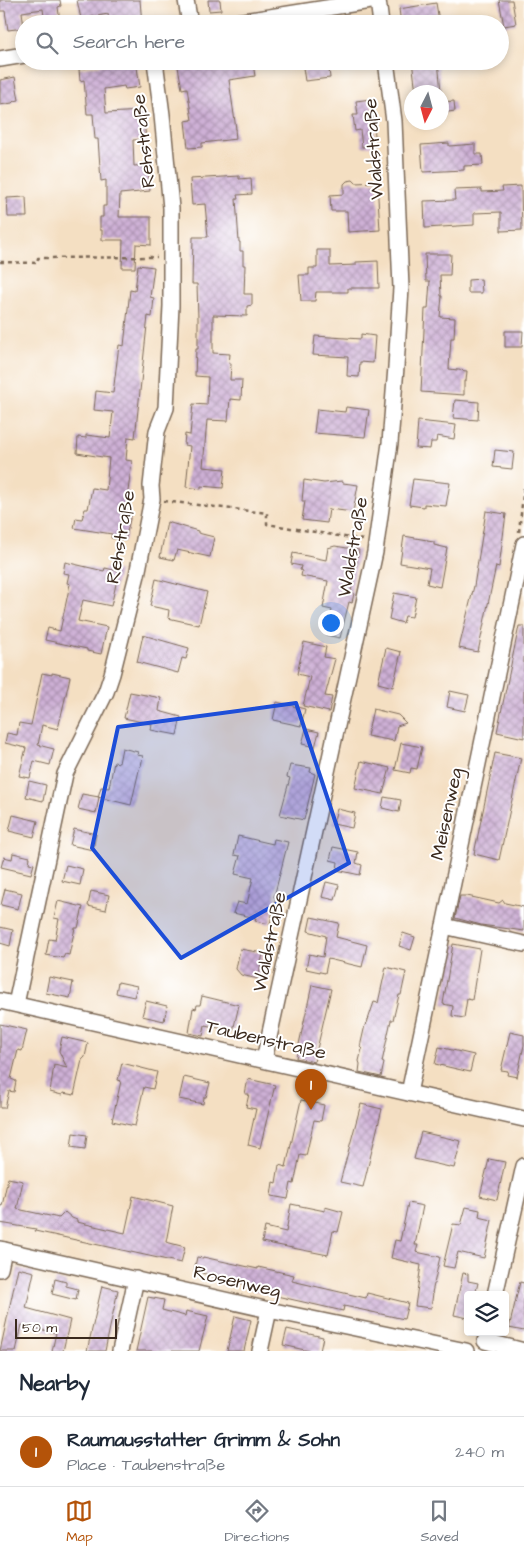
<!DOCTYPE html>
<meta charset="utf-8">
<style>
body{margin:0;font-family:"Architects Daughter",sans-serif;background:#f6f6f7;color:#1f2937}
.controls{position:absolute;right:15px;bottom:15px;display:grid;overflow:hidden;border-radius:5px;box-shadow:0 2px 8px #0003}
.controls button{width:45px;height:45px;display:grid;place-items:center;padding:0;border:0;border-bottom:1px solid #e0e1e3;background:#fff;color:#1f2937;font:25px sans-serif}
.compass{position:absolute;left:404px;top:85px;width:45px;height:45px;border-radius:50%;background:#fff;box-shadow:0 2px 8px #0003;rotate:186deg}
.scale{position:absolute;left:15px;bottom:12px;width:102px;box-sizing:border-box;padding-left:5px;border:2px solid #3b2a1e;border-top:0;font-size:14px;line-height:18px;white-space:nowrap;color:#3b2a1e;-webkit-text-stroke:4px #fff;paint-order:stroke}
.you{position:absolute;left:330px;top:622px;width:18px;height:18px;margin:-12px;border:4px solid #fff;border-radius:50%;background:#1a73e8;box-shadow:0 0 0 8px #1a73e833}
.badge{display:grid;place-items:center;width:32px;height:32px;border-radius:50%;background:#b45309;color:#fff;font-size:16px;font-weight:700}
.pin{position:absolute;translate:-50% -41px;filter:drop-shadow(0 1px 2px #0008)}
.pin::after{content:'';position:absolute;top:26px;width:18px;height:15px;background:inherit;clip-path:polygon(0 0,100% 0,50% 100%)}
.list{margin:0;padding:0;list-style:none}
h2{display:flex;justify-content:space-between;align-items:center;height:65px;margin:0;padding:0 20px;font-size:21px}
h2 small{font-size:16px;font-weight:400;color:#747a83}
.list li{display:grid;grid-template-columns:32px 1fr auto;gap:15px;align-items:center;box-sizing:border-box;height:70px;padding:0 20px;border-top:1px solid #e0e1e3}
.list b{display:block;font-size:19px;white-space:nowrap}
.list p{margin:0;font-size:16px;white-space:nowrap;color:#747a83}
.list em{font-size:16px;font-style:normal;color:#747a83}
.icon{flex:none;width:28px;height:28px;fill:none;stroke:currentColor;stroke-width:2;stroke-linecap:round;stroke-linejoin:round}
.map{position:relative;flex:none;width:524px;height:1351px;overflow:hidden}
.search{position:absolute;background:#fff;box-shadow:0 2px 8px #0003;left:15px;right:15px;top:15px;height:55px;display:flex;align-items:center;gap:12px;box-sizing:border-box;padding:0 18px;border-radius:28px;color:#747a83;font-size:19px}
.sheet{height:135px;background:#fff}
nav{display:flex;justify-content:space-around;align-items:center;box-sizing:border-box;height:70px;border-top:1px solid #e0e1e3;background:#fff;font-size:14px;color:#747a83}
nav a{display:grid;justify-items:center;gap:2px}
nav .on{color:#b45309}
.map>svg:first-child{display:block}
.building{fill:url(#building-cross-hatch)}
.lines{fill:none;stroke-linecap:round;stroke-linejoin:round}
.minor-casing{stroke:#7c6957;stroke-width:18}
.path{stroke:#7c6957;stroke-width:2.5;stroke-dasharray:4 4;stroke-linecap:butt}
.minor{stroke:#fff;stroke-width:15}
.marked{fill:#1d4ed8;fill-opacity:0.2;stroke:#1d4ed8;stroke-width:4;stroke-linejoin:round}
.labels{text-anchor:middle;dominant-baseline:central;stroke-width:4;stroke-linejoin:round;paint-order:stroke}
.street-label{font-size:19px;fill:#3b2a1e;stroke:#fff}
</style>
<div class="map">
<svg width="524" height="1351" viewBox="0 0 524 1351">
<defs>
<pattern id="building-cross-hatch" width="8" height="8" patternUnits="userSpaceOnUse" patternTransform="scale(1.25)"><rect width="8" height="8" fill="#ceb0d6"/><path d="M0 0l8 8M0 8l8-8" fill="none" stroke="#a88fad"/></pattern>
</defs>
<rect width="100%" height="100%" fill="#fff"/>
<filter id="ink" filterUnits="userSpaceOnUse"><feTurbulence type="fractalNoise" baseFrequency=".02" numOctaves="2"/><feDisplacementMap in="SourceGraphic" scale="10" xChannelSelector="R" yChannelSelector="G"/><feConvolveMatrix kernelMatrix="1 2 1 2 8 2 1 2 1" color-interpolation-filters="sRGB"/></filter>
<filter id="wash" filterUnits="userSpaceOnUse"><feTurbulence type="fractalNoise" baseFrequency=".0096" numOctaves="4" result="noise"/><feDisplacementMap in="SourceGraphic" scale="20" xChannelSelector="R" yChannelSelector="G"/><feGaussianBlur stdDeviation="1.12" result="paint"/><feColorMatrix in="noise" values="0 0 0 0 0 0 0 0 0 0 0 0 0 0 0 0 0 1.4 0 .05"/><feComposite in="paint" operator="in"/></filter>
<g filter="url(#wash)">
<rect width="100%" height="100%" fill="#f4dfc2"/>
<g id="blocks">
<g class="building">
<path d="M0,0H60L61,6L58,7L60,22L45,24L43,9L22,12L24,28L8,30L5,11H0Z"/>
<path d="M77,0H140L142,24H127V18L109,21L108,14L81,19Z"/>
<path d="M208,0H220L221,10L209,11Z"/>
<path d="M499,0H512L516,24L504,26Z"/>
<path d="M436,3L439,21L423,24H401L399,9Z"/>
<path d="M126,61H136L140,87L125,89L124,86L104,89L106,113L143,111L146,139L133,140L134,166L148,165L150,191L120,194L119,217H151V245L136,244L135,268H122L123,240H102V230H100V217H103V206H106V180L101,181L98,139H95L93,114H87L84,80L80,81L79,69Z"/>
<path d="M177,61H226L227,68L253,64L255,76L229,80L236,129H235L236,139L202,143V147L188,148L185,121L192,120L187,88L182,89Z"/>
<path d="M302,61H328L330,78L305,81Z"/>
<path d="M412,61H438L441,92H416Z"/>
<path d="M15,77L19,100L14,101L12,103L0,105V80Z"/>
<path d="M371,99L376,145L362,147L360,130L355,131L353,115H358L356,101Z"/>
<path d="M454,101L455,111L442,113V102Z"/>
<path d="M449,143V146L475,144V154H482L483,165L464,166V170L423,172L421,145Z"/>
<path d="M239,176V179L251,178L252,194L237,195L238,199H236L239,242H240V251H243V265H245L244,294H252V305L247,306V316L213,315V353L230,354L229,364H231L230,380H242L241,400L230,399L228,421L207,420L203,467L225,469L223,488L201,486V489L186,487L190,446L184,445L185,434L190,435L193,404L207,405L208,377L195,376L196,349H198V319L197,284H192L193,237H208L205,204L192,205L190,179Z"/>
<path d="M353,180L356,183L377,182L380,230L348,232L347,211H331L330,195L344,194V184L347,181Z"/>
<path d="M521,186L522,230L501,231V212L474,213V225L425,228L424,201L455,200L454,190L482,189V192L503,191L502,187Z"/>
<path d="M26,197L27,217H8L7,198Z"/>
<path d="M317,250H330V266L356,265V262L378,261L379,288H348V292H316L315,301H301L299,275H309V268H317Z"/>
<path d="M425,254H451L450,275H440L441,296H442L440,317L455,318L454,338H451L449,369L467,371L466,381H464V395L421,392L425,309H428L430,281H426Z"/>
<path d="M138,265L154,267L150,297L154,298L152,317L148,316L135,438L128,437L126,460L132,461L125,514L131,515L125,541L111,538L112,534L74,528L76,518L82,519L85,509H88L92,488L106,490L109,458L77,453L78,437L86,438V435L110,438L113,412L94,410L96,391L113,393L119,345L124,346L130,290L135,291Z"/>
<path d="M481,279L482,293H468V280Z"/>
<path d="M505,331H523L522,347H505Z"/>
<path d="M361,334L375,336L373,363L360,362L359,377L347,376L348,357L313,355L315,336L361,339Z"/>
<path d="M455,400L479,402L478,420L453,418Z"/>
<path d="M346,407L369,410L365,437L314,433L317,409L345,412Z"/>
<path d="M418,421L456,425L454,439L437,436L436,442H431L430,449L416,448Z"/>
<path d="M495,450L514,452L512,469L493,467Z"/>
<path d="M413,479L450,483L446,506L424,504V507L409,505Z"/>
<path d="M304,480L324,483L342,481L343,483L358,485L353,512L329,509L327,523L302,520L305,501H302Z"/>
<path d="M486,511L506,514L499,567L496,566L478,652L459,648L474,586Z"/>
<path d="M167,522L198,531V533L214,537L210,557L177,550L174,560L160,557Z"/>
<path d="M404,536L427,540V541L434,542V545L447,548L440,587L427,584L430,568L400,563Z"/>
<path d="M335,546L359,550L351,592L354,593L352,603L349,602L340,638L326,635L332,610L323,608L328,581L301,576L302,571L300,570L301,566L291,564L293,553L326,560L328,548Z"/>
<path d="M65,562L104,571L105,568L119,571L111,606L83,600L78,621L107,627L101,654L87,651V649L45,640L48,628L60,631L70,584L67,583L69,574L63,573Z"/>
<path d="M156,579L207,592L199,625L168,618L169,610L150,606Z"/>
<path d="M394,593L416,597L412,617L405,616L403,623L389,619Z"/>
<path d="M519,626H524V738L497,732Z"/>
<path d="M143,635L189,648L186,659L182,658L178,673L137,662Z"/>
<path d="M304,642L326,647L324,657L335,659L325,696L332,697L329,712L303,706L310,677L297,674Z"/>
<path d="M386,648L401,652L393,687L378,683Z"/>
<path d="M42,673L52,675V673L70,677L58,729L42,725L38,745L54,749L50,765L34,761L30,778L19,776L26,748L5,743L7,733L17,735L19,723L31,725Z"/>
<path d="M450,691L469,695L465,711L447,707Z"/>
<path d="M130,692L161,698L159,711L181,717L177,735L151,730L152,724L124,718Z"/>
<path d="M277,702L305,709L301,726L273,720Z"/>
<path d="M373,709L398,715L406,723L397,726L394,741L367,736Z"/>
<path d="M306,729L319,732L315,747L302,744Z"/>
<path d="M401,743L422,747L417,769L411,768L410,773L395,770Z"/>
<path d="M122,748L138,752L137,755L143,756L141,766H140L131,805L98,797L101,787L109,788L114,762L119,763Z"/>
<path d="M495,753L521,758L499,860L474,854Z"/>
<path d="M361,761L390,768L383,794L355,788Z"/>
<path d="M290,765L311,768L310,772L315,774L304,820L280,815L290,778L287,777Z"/>
<path d="M29,781L46,785L43,801L26,797Z"/>
<path d="M82,794L99,797L96,813L78,809Z"/>
<path d="M384,797L401,800L399,812L382,808Z"/>
<path d="M337,809L355,813L352,828L333,824Z"/>
<path d="M13,815L38,821L34,837L9,831Z"/>
<path d="M74,829L96,834L93,850L70,845Z"/>
<path d="M238,836L273,844L274,839L288,842L274,897L276,898L270,924L255,921L256,918L233,913L237,902L247,904L253,878L235,874L240,856L234,855Z"/>
<path d="M333,847L358,852L356,863L362,865L360,875L337,870L338,862L330,860Z"/>
<path d="M13,853L30,857L29,863L34,864L31,874L1,867L4,857L12,859Z"/>
<path d="M66,865L83,869L80,885L62,881Z"/>
<path d="M326,882L339,885L335,900L322,897Z"/>
<path d="M5,889L22,893L18,909L1,905Z"/>
<path d="M91,891L109,895L106,910L88,906Z"/>
<path d="M460,896H467L499,903L503,900L505,903L524,907V931L481,925L455,918Z"/>
<path d="M58,901L83,907L78,928H75L69,955L65,954L63,958L46,955L49,939L55,940L59,919L54,918Z"/>
<path d="M311,917L339,923L336,937L367,945L362,967L328,959L325,973L306,969L309,954L323,957L326,936L308,931Z"/>
<path d="M0,927L13,930L10,946L0,943Z"/>
<path d="M403,933L415,937L411,950L399,946Z"/>
<path d="M453,944L480,949L472,1000L467,999L464,1018L452,1016L453,1006L443,1004Z"/>
<path d="M240,949L263,953L258,979L241,975L236,969Z"/>
<path d="M386,967L406,972L401,995H399L393,1020H391L382,1062L384,1063L381,1077L359,1072L360,1064L359,1061L362,1049L360,1047L365,1025L367,1023L374,1002L378,1003Z"/>
<path d="M49,977L73,982L70,998L46,993Z"/>
<path d="M118,982L137,986L134,997L116,993Z"/>
<path d="M312,985L331,989L314,1062L296,1058Z"/>
<path d="M202,996L239,1005L233,1031L205,1025L203,1036L189,1033L193,1008L196,1009L197,1005H200Z"/>
<path d="M146,1001L167,1006L164,1021L142,1016Z"/>
<path d="M0,1024L27,1030L22,1051L18,1050L11,1079L16,1081L14,1092L9,1091L5,1108H0Z"/>
<path d="M510,1032L524,1035V1045L517,1077L507,1075L508,1071L501,1070Z"/>
<path d="M62,1037L88,1043L85,1057L82,1060L74,1095L63,1093L62,1095L50,1092L54,1065L67,1068L59,1051Z"/>
<path d="M439,1047L474,1055L470,1072L435,1064Z"/>
<path d="M122,1063L157,1072L153,1089L144,1087L135,1126L112,1121L121,1081L118,1080Z"/>
<path d="M184,1077L210,1083L206,1097H204L203,1104L179,1099Z"/>
<path d="M248,1079L275,1085L260,1148L248,1145L256,1109L246,1107L249,1094H245Z"/>
<path d="M301,1100L324,1105L321,1121L314,1120L306,1156L300,1155L294,1184L291,1183L288,1199L271,1196L273,1182L276,1183L279,1165L286,1167Z"/>
<path d="M361,1104L382,1109L363,1187L340,1182Z"/>
<path d="M421,1132L461,1141L454,1168L414,1159Z"/>
<path d="M73,1133L87,1135L85,1149L71,1147Z"/>
<path d="M489,1159L505,1162L497,1200L480,1196Z"/>
<path d="M8,1178L23,1181L17,1209L59,1218L65,1212L72,1218L77,1220V1222L125,1233L133,1196L173,1206L166,1242L185,1247L181,1263L35,1231L36,1229L0,1223V1205L2,1206Z"/>
<path d="M408,1203L423,1206L415,1245H418L416,1252L440,1257L432,1293H433L431,1308L415,1306L421,1265L391,1258L395,1240L400,1241Z"/>
<path d="M291,1204L325,1211V1207L343,1212L338,1232L333,1231L328,1255L262,1242L265,1227L286,1232Z"/>
<path d="M466,1207L480,1210L479,1217L492,1220L484,1258L458,1252L454,1268L443,1266L453,1224L461,1225Z"/>
<path d="M197,1257L203,1258V1257L258,1269V1267L294,1275L292,1281L366,1298L367,1293L408,1303L404,1319L344,1306L343,1311L250,1290L251,1286L194,1271Z"/>
<path d="M18,1268L34,1272L26,1308L70,1320L63,1351H52L56,1333L22,1325L16,1351H0Z"/>
<path d="M463,1273L468,1274V1281L478,1283L475,1295H468V1318L454,1315Z"/>
<path d="M55,1279L66,1282V1286L78,1289L76,1300L52,1294Z"/>
<path d="M520,1282L524,1283V1331L509,1328Z"/>
<path d="M102,1286L118,1290L113,1313L105,1351H87Z"/>
<path d="M148,1297L164,1300L162,1310L185,1316L186,1311L208,1316L199,1351H136Z"/>
<path d="M235,1316L251,1320L244,1351H227Z"/>
<path d="M287,1329L323,1337L320,1351H309L283,1345Z"/>
</g>
</g>
</g>
<g filter="url(#ink)">
<use href="#blocks" fill-opacity="0" stroke="#7c6957" stroke-width="1"/>
<g class="lines">
<defs>
<g id="minor">
<path d="M186,0L190,24"/>
<path d="M378,0L381,24"/>
<path d="M224,24L377,0"/>
<path d="M0,59L24,55"/>
<path d="M444,926L524,944"/>
<path d="M0,1001L524,1119"/>
<path d="M16,1004L65,774L106,692L112,674L137,575L152,499L151,486L157,431L166,408L171,306V208L162,115L155,61"/>
<path d="M264,1060L375,552L390,443L396,367L401,288L394,121L386,61"/>
<path d="M409,1093L524,544"/>
<path d="M0,1249L269,1310L466,1351"/>
<path d="M0,1269L4,1250"/>
<path d="M495,1295L524,1166"/>
<path d="M485,1341L524,1351"/>
<path d="M120,1351L136,1279"/>
<path d="M260,1351L269,1310"/>
</g>
</defs>
<use href="#minor" class="minor-casing"/>
<g class="path">
<path d="M0,262L37,263L38,258L157,257"/>
<path d="M164,501L267,513V524L363,540"/>
<path d="M519,532L524,486"/>
</g>
<use href="#minor" class="minor"/>
</g>
</g>
<path class="marked" d="M296,703L349,863L181,958L92,848L118,727Z"/>
<g class="labels">
<g class="street-label">
<text transform="translate(144 141) rotate(-96)">Rehstraße</text>
<text transform="translate(374 149) rotate(-94)">Waldstraße</text>
<text transform="translate(121 537) rotate(-80)">Rehstraße</text>
<text transform="translate(353 547) rotate(-80)">Waldstraße</text>
<text transform="translate(447 814) rotate(-78)">Meisenweg</text>
<text transform="translate(270 942) rotate(-78)">Waldstraße</text>
<text transform="translate(266 1040) rotate(13)">Taubenstraße</text>
<text transform="translate(237 1282) rotate(13)">Rosenweg</text>
</g>
</g>
</svg>
<div class="controls">
<button><svg class="icon" aria-label="layers" viewBox="0 0 24 24"><path d="M12 4l9 5-9 5-9-5zM3 14l9 5 9-5"/></svg></button>
</div>
<svg class="compass" viewBox="-18 -18 36 36"><path d="M0-13l5 13h-10z" fill="#e53935"/><path d="M0 13l5-13h-10z" fill="#747a83"/></svg>
<div class="scale">50 m</div>
<div class="you"></div>
<div class="pin badge" style="left:311px;top:1110px">1</div>
<div class="search"><svg class="icon" aria-label="search" viewBox="0 0 24 24"><circle cx="10" cy="10" r="6"/><path d="M15 15l6 6"/></svg>Search here</div>
</div>
<section class="sheet">
<h2>Nearby<small></small></h2>
<ul class="list">
<li><span class="badge">1</span><div><b>Raumausstatter Grimm &amp; Sohn</b><p>Place · Taubenstraße</p></div><em>240 m</em></li>
</ul>
</section>
<nav>
<a class="on"><svg class="icon" aria-label="map" viewBox="0 0 24 24"><path d="M3 6l6-2 6 2 6-2v14l-6 2-6-2-6 2zM9 4v14M15 6v14"/></svg>Map</a>
<a><svg class="icon" aria-label="directions" viewBox="0 0 24 24"><path d="M12 3l9 9-9 9-9-9zM9 14v-3h6M13 9l2 2-2 2"/></svg>Directions</a>
<a><svg class="icon" aria-label="saved" viewBox="0 0 24 24"><path d="M7 4h10v16l-5-4-5 4z"/></svg>Saved</a>
</nav>
